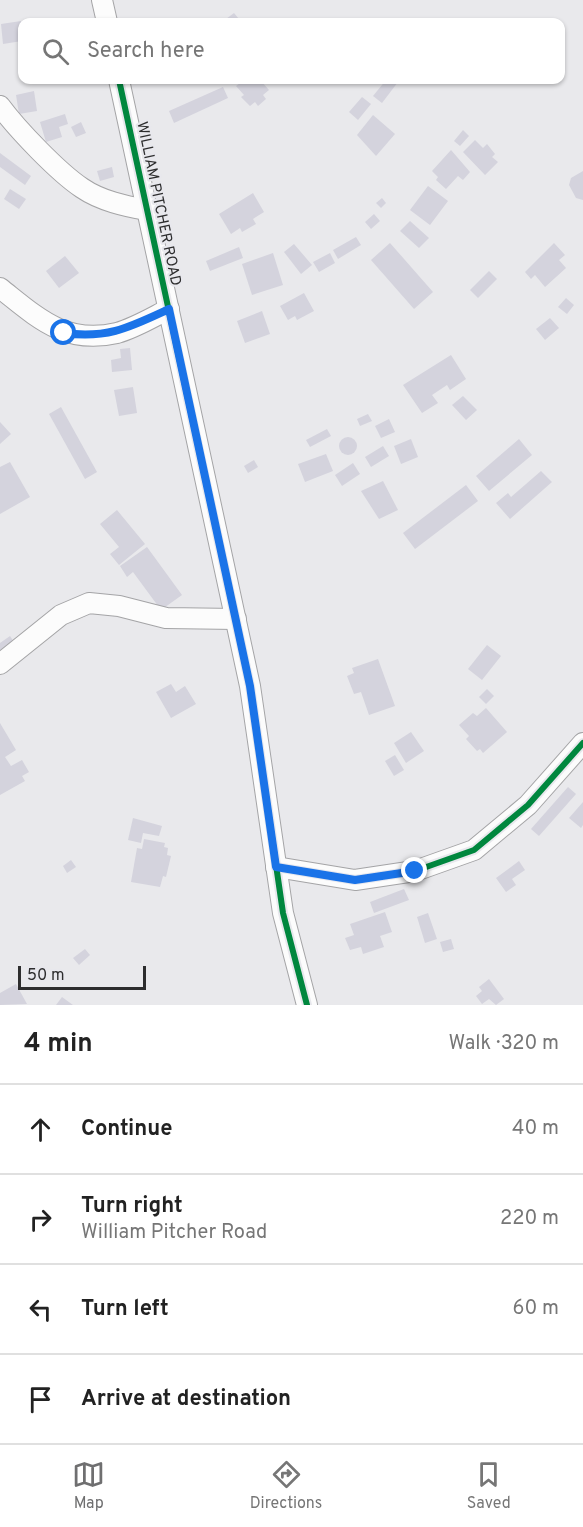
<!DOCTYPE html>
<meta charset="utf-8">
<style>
body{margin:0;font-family:Overpass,sans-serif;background:#f2f2f2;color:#222}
.scale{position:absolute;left:18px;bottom:15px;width:128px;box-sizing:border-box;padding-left:6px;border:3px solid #2d2d2e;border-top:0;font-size:16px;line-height:21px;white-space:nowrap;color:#2d2d2e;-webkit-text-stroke:4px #e8e8ed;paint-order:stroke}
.stop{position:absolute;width:18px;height:18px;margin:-14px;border:4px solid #1a73e8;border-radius:50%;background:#fff}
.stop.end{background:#1a73e8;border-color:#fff;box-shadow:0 2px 6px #0008}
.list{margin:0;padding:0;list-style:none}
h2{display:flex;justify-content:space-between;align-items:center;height:78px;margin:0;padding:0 24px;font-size:26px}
h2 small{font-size:20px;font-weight:400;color:#767676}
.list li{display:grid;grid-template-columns:39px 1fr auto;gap:18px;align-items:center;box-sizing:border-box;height:90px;padding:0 24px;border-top:2px solid #e0e0e0}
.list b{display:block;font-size:22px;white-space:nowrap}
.list p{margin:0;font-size:20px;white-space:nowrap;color:#767676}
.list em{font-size:20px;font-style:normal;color:#767676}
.icon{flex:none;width:33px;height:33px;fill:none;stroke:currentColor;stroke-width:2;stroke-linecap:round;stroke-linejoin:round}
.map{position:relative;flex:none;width:583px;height:1005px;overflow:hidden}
.search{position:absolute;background:#fff;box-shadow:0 2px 4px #0004;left:18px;right:18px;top:18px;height:66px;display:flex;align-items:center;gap:15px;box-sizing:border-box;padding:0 21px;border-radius:12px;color:#767676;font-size:22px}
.sheet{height:438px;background:#fff}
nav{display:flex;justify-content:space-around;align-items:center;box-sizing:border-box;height:84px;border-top:2px solid #e0e0e0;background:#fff;font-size:16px;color:#767676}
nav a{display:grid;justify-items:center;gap:3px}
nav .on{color:#6f6f70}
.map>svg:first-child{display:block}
.building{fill:#d4d3dd}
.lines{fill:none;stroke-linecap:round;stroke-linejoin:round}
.street-casing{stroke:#a4a4a6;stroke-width:22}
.street{stroke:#fcfcfc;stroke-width:20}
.cycleway-casing{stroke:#e8e8ed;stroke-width:10}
.cycleway{stroke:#00873e;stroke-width:6}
.route{stroke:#1a73e8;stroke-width:8}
.labels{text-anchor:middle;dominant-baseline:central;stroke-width:4.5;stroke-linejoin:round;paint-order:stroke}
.street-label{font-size:15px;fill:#2d2d2e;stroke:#e8e8ed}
</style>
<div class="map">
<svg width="583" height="1005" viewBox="0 0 583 1005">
<rect width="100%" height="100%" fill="#e9e9ec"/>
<g class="building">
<path d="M234,13L239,19L229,22L226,19Z"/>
<path d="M21,21L22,41L3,44L1,24Z"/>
<path d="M244,80H265L262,82L269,90L263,95L266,99L258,106L255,102L250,106L241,97L244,95L236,86Z"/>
<path d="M386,80L398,82L382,103L373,96Z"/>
<path d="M223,87L228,98L174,123L169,111Z"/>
<path d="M34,91L37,111L19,114L16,95Z"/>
<path d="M362,97L371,104L358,120L349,112Z"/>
<path d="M65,114L68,124L59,127L62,137L46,142L40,122Z"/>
<path d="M373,115L395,134L376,156L357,135Z"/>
<path d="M81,122L86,133L76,137L71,127Z"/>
<path d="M463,130L469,136L460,146L454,141Z"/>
<path d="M475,140L483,148L487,144L495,154L492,157L498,162L485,175L463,152Z"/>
<path d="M451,150L470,172L463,180L458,176L446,189L436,180L438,177L432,171Z"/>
<path d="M0,153L31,176L25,185L0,167Z"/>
<path d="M112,167L114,177L100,181L97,171Z"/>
<path d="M583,171V200L576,198L569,185L571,178Z"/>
<path d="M428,186L448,201L430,225L410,210Z"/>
<path d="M10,189L26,199L19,209L4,199Z"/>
<path d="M253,193L264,212L253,219L256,224L242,232L240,228L231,234L219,214Z"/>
<path d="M382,198L386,203L381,208L376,203Z"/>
<path d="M374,214L380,221L371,229L365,222Z"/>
<path d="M410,221L429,238L419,248L400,231Z"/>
<path d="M356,237L361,245L338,259L333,250Z"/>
<path d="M390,243L433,292L414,309L371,260Z"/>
<path d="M554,243L565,255L559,260L566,268L545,287L535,275L531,279L525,272Z"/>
<path d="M294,244L312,265L301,274L284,252Z"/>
<path d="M239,247L243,258L210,271L206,261Z"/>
<path d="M273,253L283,285L252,295L242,264Z"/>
<path d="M330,253L335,263L319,272L313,262Z"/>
<path d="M65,256L79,273L59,288L46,271Z"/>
<path d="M489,271L497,279L478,298L470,290Z"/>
<path d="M304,293L314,311L297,320L295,316L288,320L280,306Z"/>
<path d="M566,298L574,305L567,314L558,307Z"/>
<path d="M262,311L270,334L245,343L237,321Z"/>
<path d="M550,318L559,328L545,340L536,329Z"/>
<path d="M130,348L132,370L112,372L111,360L121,358L120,349Z"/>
<path d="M451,355L466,379L450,390L447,385L432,395L438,403L422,413L403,385Z"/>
<path d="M133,387L137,413L119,416L114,390Z"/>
<path d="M463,396L477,410L466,420L452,405Z"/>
<path d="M61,407L97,472L85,479L49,414Z"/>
<path d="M368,414L372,421L360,426L357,419Z"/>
<path d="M389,419L395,432L381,438L375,426Z"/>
<path d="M0,422L11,434L0,444Z"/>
<path d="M327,429L331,436L310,447L306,440Z"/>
<circle cx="348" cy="446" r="9"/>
<path d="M411,439L418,457L401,464L394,446Z"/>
<path d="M519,439L532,455L489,491L476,476Z"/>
<path d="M383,446L389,456L371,467L365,457Z"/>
<path d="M326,454L333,471L305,482L298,464Z"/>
<path d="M254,460L258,467L248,473L244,466Z"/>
<path d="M10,462L30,497L0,514V467Z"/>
<path d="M353,463L360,474L342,486L335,475Z"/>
<path d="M541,471L552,482L510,519L496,503L508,493L511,497Z"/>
<path d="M383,481L398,510L379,519L361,491Z"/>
<path d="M466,485L478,501L415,549L403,533Z"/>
<path d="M117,510L145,544L119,565L110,554L119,547L100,524Z"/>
<path d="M147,547L182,595L161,610L133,572L127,577L120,566Z"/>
<path d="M10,636L18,648L0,660V643Z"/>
<path d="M487,645L501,656L482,680L468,669Z"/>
<path d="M378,659L395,706L369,715L361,692L354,694L347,676L354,673L352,668Z"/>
<path d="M171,684L176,692L185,686L196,704L171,718L156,692Z"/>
<path d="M487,689L494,696L486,704L479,697Z"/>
<path d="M486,708L507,732L483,753L480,749L477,751L466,739L469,736L459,725L473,713L477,716Z"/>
<path d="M0,723L16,750L5,757L11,766L22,760L29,772L22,776L25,781L0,795Z"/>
<path d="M411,732L424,751L406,763L394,743Z"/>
<path d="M395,755L404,770L394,776L385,761Z"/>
<path d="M568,787L576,794L539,836L531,829Z"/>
<path d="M583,802V825L581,828L569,818Z"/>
<path d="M133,818L162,826L159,836L143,833L141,843L128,840Z"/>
<path d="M144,839L165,843L164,847L168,848L167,855L171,856L166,877L163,876L160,887L131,882L137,848L142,849Z"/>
<path d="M71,860L76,867L67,873L63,866Z"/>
<path d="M519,861L525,870L512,879L516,885L506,892L496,878Z"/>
<path d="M404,889L409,900L374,913L370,902Z"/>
<path d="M385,912L392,932L380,936L384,947L363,954L361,947L350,950L345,938L354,935L350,924Z"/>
<path d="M428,913L437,939L425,943L417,917Z"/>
<path d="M451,939L454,949L443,952L440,942Z"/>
<path d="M85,949L90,955L79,965L73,958Z"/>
<path d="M489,979L504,999L496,1005L489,999L482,1004L476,996L482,991L479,987Z"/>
<path d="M16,984L27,1004L0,1005V993Z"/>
<path d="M62,997L73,1005H56Z"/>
</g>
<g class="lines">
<defs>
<g id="street">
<path d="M102,0L107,22"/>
<path d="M119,80L250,686L283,913L307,1005"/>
<path d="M0,106C17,129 58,172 82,188C101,201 125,206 147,210"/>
<path d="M0,288C38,318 65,345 117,333C135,328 153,317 169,309"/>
<path d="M0,664L61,615L89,603L119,606L166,618L236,619"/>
<path d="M276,867L355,880L415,871L474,850L528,805L583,743"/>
</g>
</defs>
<use href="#street" class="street-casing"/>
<use href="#street" class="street"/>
<defs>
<g id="cycleway">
<path d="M119,80L250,686L283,913L307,1005"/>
<path d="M276,867L355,880L415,871L474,850L528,805L583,743"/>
</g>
</defs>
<use href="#cycleway" class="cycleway-casing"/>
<use href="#cycleway" class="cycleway"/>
</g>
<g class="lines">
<path class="route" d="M64,333C108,339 130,327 169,309L250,686L276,867L355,880L415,871"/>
</g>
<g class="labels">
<g class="street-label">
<text transform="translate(158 204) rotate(78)">WILLIAM PITCHER ROAD</text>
</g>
</g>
</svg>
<div class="scale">50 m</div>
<div class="stop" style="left:64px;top:333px"></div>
<div class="stop end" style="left:415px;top:871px"></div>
<div class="search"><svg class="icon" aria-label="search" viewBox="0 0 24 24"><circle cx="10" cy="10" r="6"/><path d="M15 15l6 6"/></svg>Search here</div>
</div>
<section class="sheet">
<h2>4 min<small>Walk · 320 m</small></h2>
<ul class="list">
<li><svg class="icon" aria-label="ahead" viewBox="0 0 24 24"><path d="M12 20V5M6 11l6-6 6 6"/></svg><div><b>Continue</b></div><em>40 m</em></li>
<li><svg class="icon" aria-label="right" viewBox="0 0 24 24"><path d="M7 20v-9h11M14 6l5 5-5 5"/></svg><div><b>Turn right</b><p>William Pitcher Road</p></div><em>220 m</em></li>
<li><svg class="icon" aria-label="left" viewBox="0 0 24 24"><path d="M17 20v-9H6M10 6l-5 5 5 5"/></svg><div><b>Turn left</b></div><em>60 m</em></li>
<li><svg class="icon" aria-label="arrive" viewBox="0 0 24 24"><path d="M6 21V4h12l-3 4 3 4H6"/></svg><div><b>Arrive at destination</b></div></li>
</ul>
</section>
<nav>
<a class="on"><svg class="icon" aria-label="map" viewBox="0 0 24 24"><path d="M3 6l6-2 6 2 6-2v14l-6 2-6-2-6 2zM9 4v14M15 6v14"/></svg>Map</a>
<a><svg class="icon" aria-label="directions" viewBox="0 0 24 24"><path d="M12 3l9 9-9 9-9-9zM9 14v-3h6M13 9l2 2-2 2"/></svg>Directions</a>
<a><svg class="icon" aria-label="saved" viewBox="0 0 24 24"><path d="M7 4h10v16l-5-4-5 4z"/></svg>Saved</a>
</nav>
